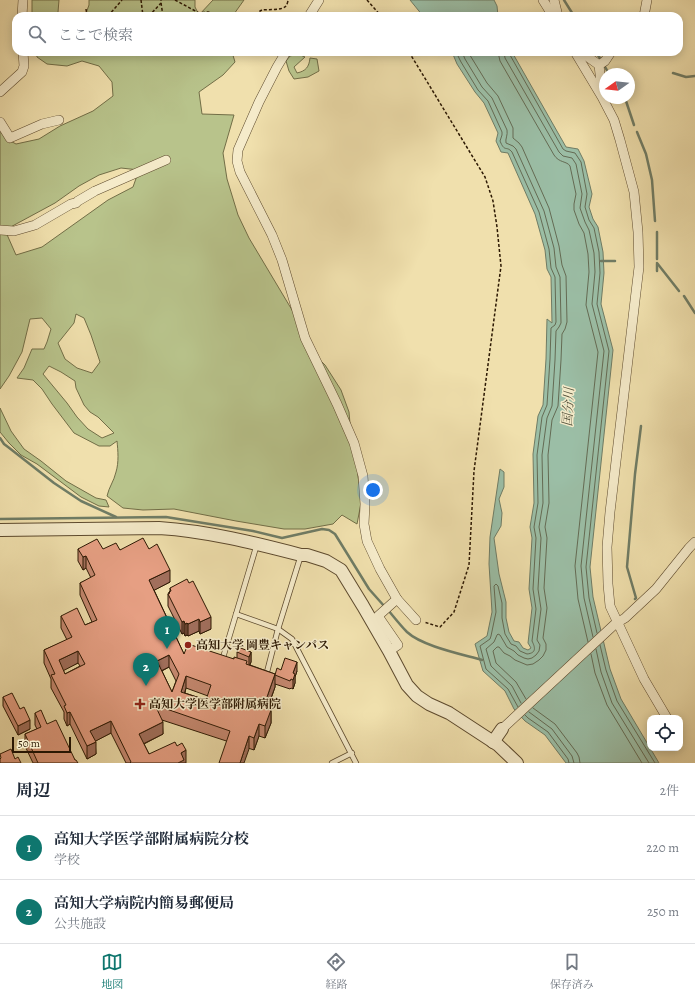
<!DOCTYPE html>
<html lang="ja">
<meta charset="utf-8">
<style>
body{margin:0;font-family:Alegreya,"Noto Serif JP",serif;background:#f6f6f7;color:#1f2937}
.controls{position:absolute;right:12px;bottom:12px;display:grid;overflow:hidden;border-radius:8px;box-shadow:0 2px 10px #0003}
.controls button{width:36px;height:36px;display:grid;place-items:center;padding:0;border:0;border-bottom:1px solid #e0e1e3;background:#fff;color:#1f2937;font:20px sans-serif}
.compass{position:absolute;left:599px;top:68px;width:36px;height:36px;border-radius:50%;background:#fff;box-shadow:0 2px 10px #0003;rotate:255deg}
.scale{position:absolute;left:12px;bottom:10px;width:59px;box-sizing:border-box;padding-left:4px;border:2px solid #2c1803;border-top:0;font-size:11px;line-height:14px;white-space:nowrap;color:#2c1803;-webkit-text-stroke:3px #f5ebca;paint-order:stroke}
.you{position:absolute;left:373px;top:490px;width:14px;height:14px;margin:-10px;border:3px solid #fff;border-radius:50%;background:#1a73e8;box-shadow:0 0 0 6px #1a73e833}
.badge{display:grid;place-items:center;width:26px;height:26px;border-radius:50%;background:#0f766e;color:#fff;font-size:13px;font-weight:700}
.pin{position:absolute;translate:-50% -33px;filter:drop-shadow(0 1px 2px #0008)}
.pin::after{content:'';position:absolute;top:21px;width:14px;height:12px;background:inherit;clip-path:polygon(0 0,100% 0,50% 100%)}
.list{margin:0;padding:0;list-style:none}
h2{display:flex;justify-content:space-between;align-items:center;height:52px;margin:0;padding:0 16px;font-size:17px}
h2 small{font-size:13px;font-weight:400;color:#747a83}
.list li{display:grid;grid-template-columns:26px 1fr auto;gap:12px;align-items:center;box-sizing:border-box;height:64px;padding:0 16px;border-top:1px solid #e0e1e3}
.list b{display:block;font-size:15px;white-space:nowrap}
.list p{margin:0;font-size:13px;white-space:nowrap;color:#747a83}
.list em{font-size:13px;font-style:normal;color:#747a83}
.icon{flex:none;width:22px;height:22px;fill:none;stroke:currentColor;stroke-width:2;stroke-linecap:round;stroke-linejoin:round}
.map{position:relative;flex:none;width:695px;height:763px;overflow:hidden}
.search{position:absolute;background:#fff;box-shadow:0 2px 10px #0003;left:12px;right:12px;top:12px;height:44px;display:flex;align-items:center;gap:10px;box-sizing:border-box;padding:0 14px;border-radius:12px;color:#747a83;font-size:15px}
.sheet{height:180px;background:#fff}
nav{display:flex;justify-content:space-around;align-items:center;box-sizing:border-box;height:56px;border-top:1px solid #e0e1e3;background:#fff;font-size:11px;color:#747a83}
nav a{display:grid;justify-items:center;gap:2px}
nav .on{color:#0f766e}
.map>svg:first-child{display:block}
.green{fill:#b8c38b;stroke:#726e47;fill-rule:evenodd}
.water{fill:#9bbea6;stroke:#6f7c65}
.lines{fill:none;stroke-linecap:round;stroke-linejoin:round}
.shore{stroke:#646b54;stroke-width:1}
.stream{stroke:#6f7c65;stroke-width:2.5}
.service-casing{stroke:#5d4a2e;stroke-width:6}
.minor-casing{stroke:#5d4a2e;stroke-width:10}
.tertiary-casing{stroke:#5d4a2e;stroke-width:14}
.path{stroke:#2c1803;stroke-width:1.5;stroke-dasharray:3 2;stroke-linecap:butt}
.service{stroke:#f5ebca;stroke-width:4.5}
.minor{stroke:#f5ebca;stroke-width:9}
.tertiary{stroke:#f5ebca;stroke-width:12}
.wall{fill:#c68971;stroke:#2c1803;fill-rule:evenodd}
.shaded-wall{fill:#a16f5c;stroke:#2c1803}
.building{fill:#e69f83;stroke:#2c1803;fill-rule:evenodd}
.poi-dot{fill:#8f2418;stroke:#f5ebca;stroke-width:1.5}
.labels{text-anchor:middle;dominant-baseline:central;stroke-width:3;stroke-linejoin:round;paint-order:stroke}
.poi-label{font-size:12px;font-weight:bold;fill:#2c1803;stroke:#f5ebca;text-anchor:start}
.water-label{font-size:13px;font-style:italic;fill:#53523c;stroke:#f5ebca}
</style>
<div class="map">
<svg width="695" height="763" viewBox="0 0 695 763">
<rect width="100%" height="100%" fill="#f0e0ad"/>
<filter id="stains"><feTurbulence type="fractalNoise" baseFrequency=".005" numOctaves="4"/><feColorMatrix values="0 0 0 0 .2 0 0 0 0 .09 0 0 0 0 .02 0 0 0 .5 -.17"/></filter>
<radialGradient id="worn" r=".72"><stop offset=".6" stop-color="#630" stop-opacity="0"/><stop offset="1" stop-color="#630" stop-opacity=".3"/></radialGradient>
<g class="green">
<path d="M32,0H59L58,12V16H32Z"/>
<path d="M89,0H195V7L199,15L213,0H244L234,14V16H85L89,5Z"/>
<path d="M36,52H232L235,62L223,75L199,92L202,114L234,115L223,153L227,179L238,215L249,238L295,315L314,354L325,365L341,390L349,412L351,435L357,458L358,477L362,498L357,524L342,515L333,524L305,529H284L236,521L174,509L143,510L123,508L107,496C109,487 114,481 116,472C119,462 118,451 117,441L110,446H99L74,433L52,404L42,389L33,380L17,378L24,368L32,349H44L47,342L51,329L42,318L30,319L22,352L9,376L0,389V127L5,138L16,144L39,139L60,126L93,111L113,96L112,82L99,66L82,61L67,66L47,64L37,57ZM121,168L139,170L133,187L108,200L42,247L16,255L5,230L55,203L79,186L99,175ZM76,314L84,318L91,335L100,362L92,373L77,368L65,359L58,343L74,323ZM49,366L61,372L75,381L76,388L84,405L90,412L98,417L114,433L102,438L88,429L77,417L67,403L43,374Z"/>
<path d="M298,54L305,57L294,67L297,73C306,71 309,67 310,58L317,59L319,71L308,77L294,79L289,71L286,61L290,56Z"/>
<path d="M0,408L11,431L24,449L41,461L66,481L96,498L106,500L109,507L99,506L81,497L37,464L21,455L9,443L0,432Z"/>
</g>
<g class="water">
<path d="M410,0H494L497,6L498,16H423Z"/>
<path d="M452,52H512L566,147L578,149L584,161L592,194L589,207L593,219L598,227L603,252L604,273L601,304L613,350L590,567L593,597L610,669L621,699L659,763H566L545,735L525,721L514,709L505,691L483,671L475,644L487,636L492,612L489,564L490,537L500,469L504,472V487L499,499L502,513L501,526L494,538L499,574L506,602V618L509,632L514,641L519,642L523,648L528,650L531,648L528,643L532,608L529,589L532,538L530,527L534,503L533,454L538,416L543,405L546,359L547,319L552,323L551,277L547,269L545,250L535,214L508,153L501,152L496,141L498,133L484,103L475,92L457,64Z"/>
</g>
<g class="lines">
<g class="shore">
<path d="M456,52L461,62L478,90L488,101L502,132V135L500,141C505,153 506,145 512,152L539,212L549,249L551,268L555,277L556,322L555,325L551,328L550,359L547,405L542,417L537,455L538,503L534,527L536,538L533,589L536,609L532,641C535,647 537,653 527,654L520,651L516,646L511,644L505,634L502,618V603L498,586L496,584L494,586L496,612L491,636L490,639L480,646L486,669L508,689L518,707"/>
<path d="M462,52L465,59L482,87L492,98L507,130C508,135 505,139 506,143L513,146L516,149L544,211L554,248L556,267L560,277L561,323L559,327L556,331L555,360L552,406L547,418L542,455L543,503L539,527L541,538L538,589L541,609L537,640L540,645L539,651L536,655L532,658L528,659L524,658L518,655L514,651L507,647L500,635L498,634L497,635L494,642L486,649L491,666L512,686L521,703"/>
<path d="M468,52L487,83L498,96L513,128V138L519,143L522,147L549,208L559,246L562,265L566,276L567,322L565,329L562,334L561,360L558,406L552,420L548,455L549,503L545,527L547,538L544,588L547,608L543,638L546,644V650L543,656L539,660L533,664L527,665L515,660L510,656L504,653L499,647H497L493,651L496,663L516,682L526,699"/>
<path d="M498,52L500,61L554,155C559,163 567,161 570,166L576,194L574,204V210L579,224L584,233L588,254L589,272L586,305L598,352L575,566L578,599L588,642"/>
<path d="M504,52L505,58L559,152L563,156L572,158L576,164L582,194L580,208L585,222L589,230L594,253L595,272L592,304L604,351L581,566L584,598L593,637"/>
<path d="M509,52L510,55L563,149L566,151L575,153L581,162L587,194L585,207L589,220L594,228L599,252L600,273L597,304L609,351L586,567L589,598L597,633"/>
<path d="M600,645L606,670L617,701L655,763"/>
<path d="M596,649L601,672L612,703L649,763"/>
<path d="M591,654L595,673L607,705L642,763"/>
<path d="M533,708L555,724L577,753L579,757L580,763"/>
<path d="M529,712L552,729L572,756L574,763"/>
<path d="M525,715L528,718L548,732L568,759L569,763"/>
</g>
<g class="stream">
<path d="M564,0L574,16"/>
<path d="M596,52L601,60"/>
<path d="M604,65L609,74"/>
<path d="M673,73L686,77L695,76"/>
<path d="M625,98L634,125"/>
<path d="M637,132L646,154L652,180L655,221"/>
<path d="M657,232V259"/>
<path d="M601,261H615"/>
<path d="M657,263L679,291"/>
<path d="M657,264V271"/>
<path d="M684,296L695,313"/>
<path d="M0,438L4,444L8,447L54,483L81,501L116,517"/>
<path d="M0,519L166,517L253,531L282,538L322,529L329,530L335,534L369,589L385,607"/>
<path d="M635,599L636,598L627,567L635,474L641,426"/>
<path d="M388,610C394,617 400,625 407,632C422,646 461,654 482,660"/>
</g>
<defs>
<g id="service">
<path d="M236,614L278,629L292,639L356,763"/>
<path d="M222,661L257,544"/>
<path d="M265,675L266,676L278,629L301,555"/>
<path d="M332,763L352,753"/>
</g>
<g id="minor">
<path d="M543,0L553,16"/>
<path d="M554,0L558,16"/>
<path d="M22,16L23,0"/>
<path d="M309,16L319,0"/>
<path d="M644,16L647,0"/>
<path d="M286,52L277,67L259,102L238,150L237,161L240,172L272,235L282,260L305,338L337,404L354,443L363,476L365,504L364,524L367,541L380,569L397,599L378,616L398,645L389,651"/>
<path d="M575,52L602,97L614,120L620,140L634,192L638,232L639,267L636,292L610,512L607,547L608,584L610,606L644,679L667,718"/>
<path d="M581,52L599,65"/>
<path d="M0,92L22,72L24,66L23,52"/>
<path d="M602,92L599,65L605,61L611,52"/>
<path d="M0,122L10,138L42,124L59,120"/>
<path d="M0,230L14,231L35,225L71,204L76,203L78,201L95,191L166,160"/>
<path d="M397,599L416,620"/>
<path d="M502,729L615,624L625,618L656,589L689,548L695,542"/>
</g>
<g id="tertiary">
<path d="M0,530L159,528C207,531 255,543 301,555H307L326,561L341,570L363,606L389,651L407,685L417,696L429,704L449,713L498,745L517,763"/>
<path d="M493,742L502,729"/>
</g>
</defs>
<use href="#service" class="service-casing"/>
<use href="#minor" class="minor-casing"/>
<use href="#tertiary" class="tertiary-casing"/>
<g class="path">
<path d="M141,0L143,16"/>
<path d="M175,0L199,13L208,12L224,16"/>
<path d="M367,0L381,16"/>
<path d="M161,3L163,16"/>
<path d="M86,9L87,16"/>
<path d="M108,16L122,0"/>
<path d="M149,16L161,3V0"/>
<path d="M257,16L260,11L262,10C269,9 281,11 286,6C287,5 288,1 288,0"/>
<path d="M409,52L485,177L493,201L497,227L501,266L474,471L469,565L454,612L440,627L424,622"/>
</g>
<use href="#service" class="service"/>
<use href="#minor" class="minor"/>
<use href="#tertiary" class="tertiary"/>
</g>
<g class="wall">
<path d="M78,549L120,550L149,549L170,582L154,590L184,654L234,659L237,658V652H251V662L250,665L275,674L281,670L297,671L295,677V683L293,689L291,688L290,689L275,684V687L271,699V723L265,738L259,736L254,750L162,720L163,734L144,744L149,754L186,763H126L111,733L95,741L96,754L87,759L70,724L67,726L64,719V712L51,688V679L44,663V650L67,640L61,628V616L85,625L92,622L80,595V583L91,578L86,568L83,570L78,561ZM78,663L80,666L65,674L63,670ZM169,667L176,681L172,692L162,671ZM186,688L208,696L206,700L185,693Z"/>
<path d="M170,588L211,629L200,634L199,631L188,636L187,635L185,636L184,633L182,634L168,606V594L169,592L170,591Z"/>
<path d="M3,697L20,709L30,729L18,735L3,706Z"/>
<path d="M35,713L47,724L75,760L78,763H33L25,746V734L37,729L35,725Z"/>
</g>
<g class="shaded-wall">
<path d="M86,556V568L83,570V557Z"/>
<path d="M170,570V582L149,593V580Z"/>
<path d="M211,617V629L200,634V622Z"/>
<path d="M199,619V631L188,636V624Z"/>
<path d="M184,621V633L182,634V622Z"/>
<path d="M187,623V635L185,636V624Z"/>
<path d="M78,651V663L59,673V660Z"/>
<path d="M251,652V662L249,666V657Z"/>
<path d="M169,655V667L157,673V661Z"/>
<path d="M297,662V671L295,677V683L293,689V673Z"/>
<path d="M275,674V687L267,709V697Z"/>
<path d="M186,676V688L181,704V692Z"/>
<path d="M271,699V723L265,738V726L267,709Z"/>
<path d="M70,712V724L67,726V713Z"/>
<path d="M30,720V729L18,735V726Z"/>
<path d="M111,721V733L90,744V731Z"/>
<path d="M163,722V734L139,746V734Z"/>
<path d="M259,724V736L254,750V738Z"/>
<path d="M249,736V749L244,763H240Z"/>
<path d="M96,742V754L87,759V746Z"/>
<path d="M186,750V763H178L181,753Z"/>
</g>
<g class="building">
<path d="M143,538L149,549L157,544L170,570L149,580L184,654L188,644L234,659V657L247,661L246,664L275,674L267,697L271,699L267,709L271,710L265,726L259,724L254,738L249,736L240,763H219L230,731L155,705L163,722L139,734L149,754L175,742L177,746L182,743L186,750L181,753L184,760L178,763H130L131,762L111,721L90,731L96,742L87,746L70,712L67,713L64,706L66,705L51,675L55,674L44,650L72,637L61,616L77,608L85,625L97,620L80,583L95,575L86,556L83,557L78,549L97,539L103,549L116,543L120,550ZM78,651L85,664L65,674L59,660ZM169,655L179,674L172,692L157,661ZM186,676L211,685L206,700L181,692Z"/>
<path d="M187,579L189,583L193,581L211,617L200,622L199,619L188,624L187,623L185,624L184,621L182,622L168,594L170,593L169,592L171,591L170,588Z"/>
<path d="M238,647L251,652L249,657L237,652Z"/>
<path d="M285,658L297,662L293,673L295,674L293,680L291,679L290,681L275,675L277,668L281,670Z"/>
<path d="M12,693L20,709L24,707L30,720L18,726L3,697Z"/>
<path d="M41,710L47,724L56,720L75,760H76L78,763H38L25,734L41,727L35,713Z"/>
<path d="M11,749L15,759L18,757L21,763H0V759L1,758L0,754Z"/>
</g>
<g class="poi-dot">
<circle cx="188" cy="645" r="4"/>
<path d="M138 698h4v4h4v4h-4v4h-4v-4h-4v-4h4z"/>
</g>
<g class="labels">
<g class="poi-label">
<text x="196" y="645">高知大学 岡豊キャンパス</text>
<text x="149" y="704">高知大学医学部附属病院</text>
</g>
<g class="water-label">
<text transform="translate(568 407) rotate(-87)">国分川</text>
</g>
</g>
<rect width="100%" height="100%" filter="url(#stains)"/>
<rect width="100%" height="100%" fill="url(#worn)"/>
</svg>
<div class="controls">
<button><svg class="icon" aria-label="locate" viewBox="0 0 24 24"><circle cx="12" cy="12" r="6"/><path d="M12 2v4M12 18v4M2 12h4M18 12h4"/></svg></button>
</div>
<svg class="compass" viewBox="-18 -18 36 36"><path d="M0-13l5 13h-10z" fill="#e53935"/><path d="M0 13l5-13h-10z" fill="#747a83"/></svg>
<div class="scale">50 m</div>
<div class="you"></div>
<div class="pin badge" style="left:167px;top:649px">1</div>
<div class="pin badge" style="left:146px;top:686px">2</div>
<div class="search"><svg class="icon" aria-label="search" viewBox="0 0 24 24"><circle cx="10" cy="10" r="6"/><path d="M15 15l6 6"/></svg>ここで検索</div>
</div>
<section class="sheet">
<h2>周辺<small>2件</small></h2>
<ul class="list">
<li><span class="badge">1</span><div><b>高知大学医学部附属病院分校</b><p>学校</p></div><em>220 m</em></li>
<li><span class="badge">2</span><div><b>高知大学病院内簡易郵便局</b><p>公共施設</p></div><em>250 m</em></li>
</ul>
</section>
<nav>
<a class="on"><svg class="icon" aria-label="map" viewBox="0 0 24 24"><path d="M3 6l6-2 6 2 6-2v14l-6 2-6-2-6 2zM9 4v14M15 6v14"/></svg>地図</a>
<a><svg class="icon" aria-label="directions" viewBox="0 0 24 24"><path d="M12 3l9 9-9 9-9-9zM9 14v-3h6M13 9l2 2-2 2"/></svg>経路</a>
<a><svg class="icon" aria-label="saved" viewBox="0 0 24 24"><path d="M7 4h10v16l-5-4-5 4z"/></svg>保存済み</a>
</nav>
